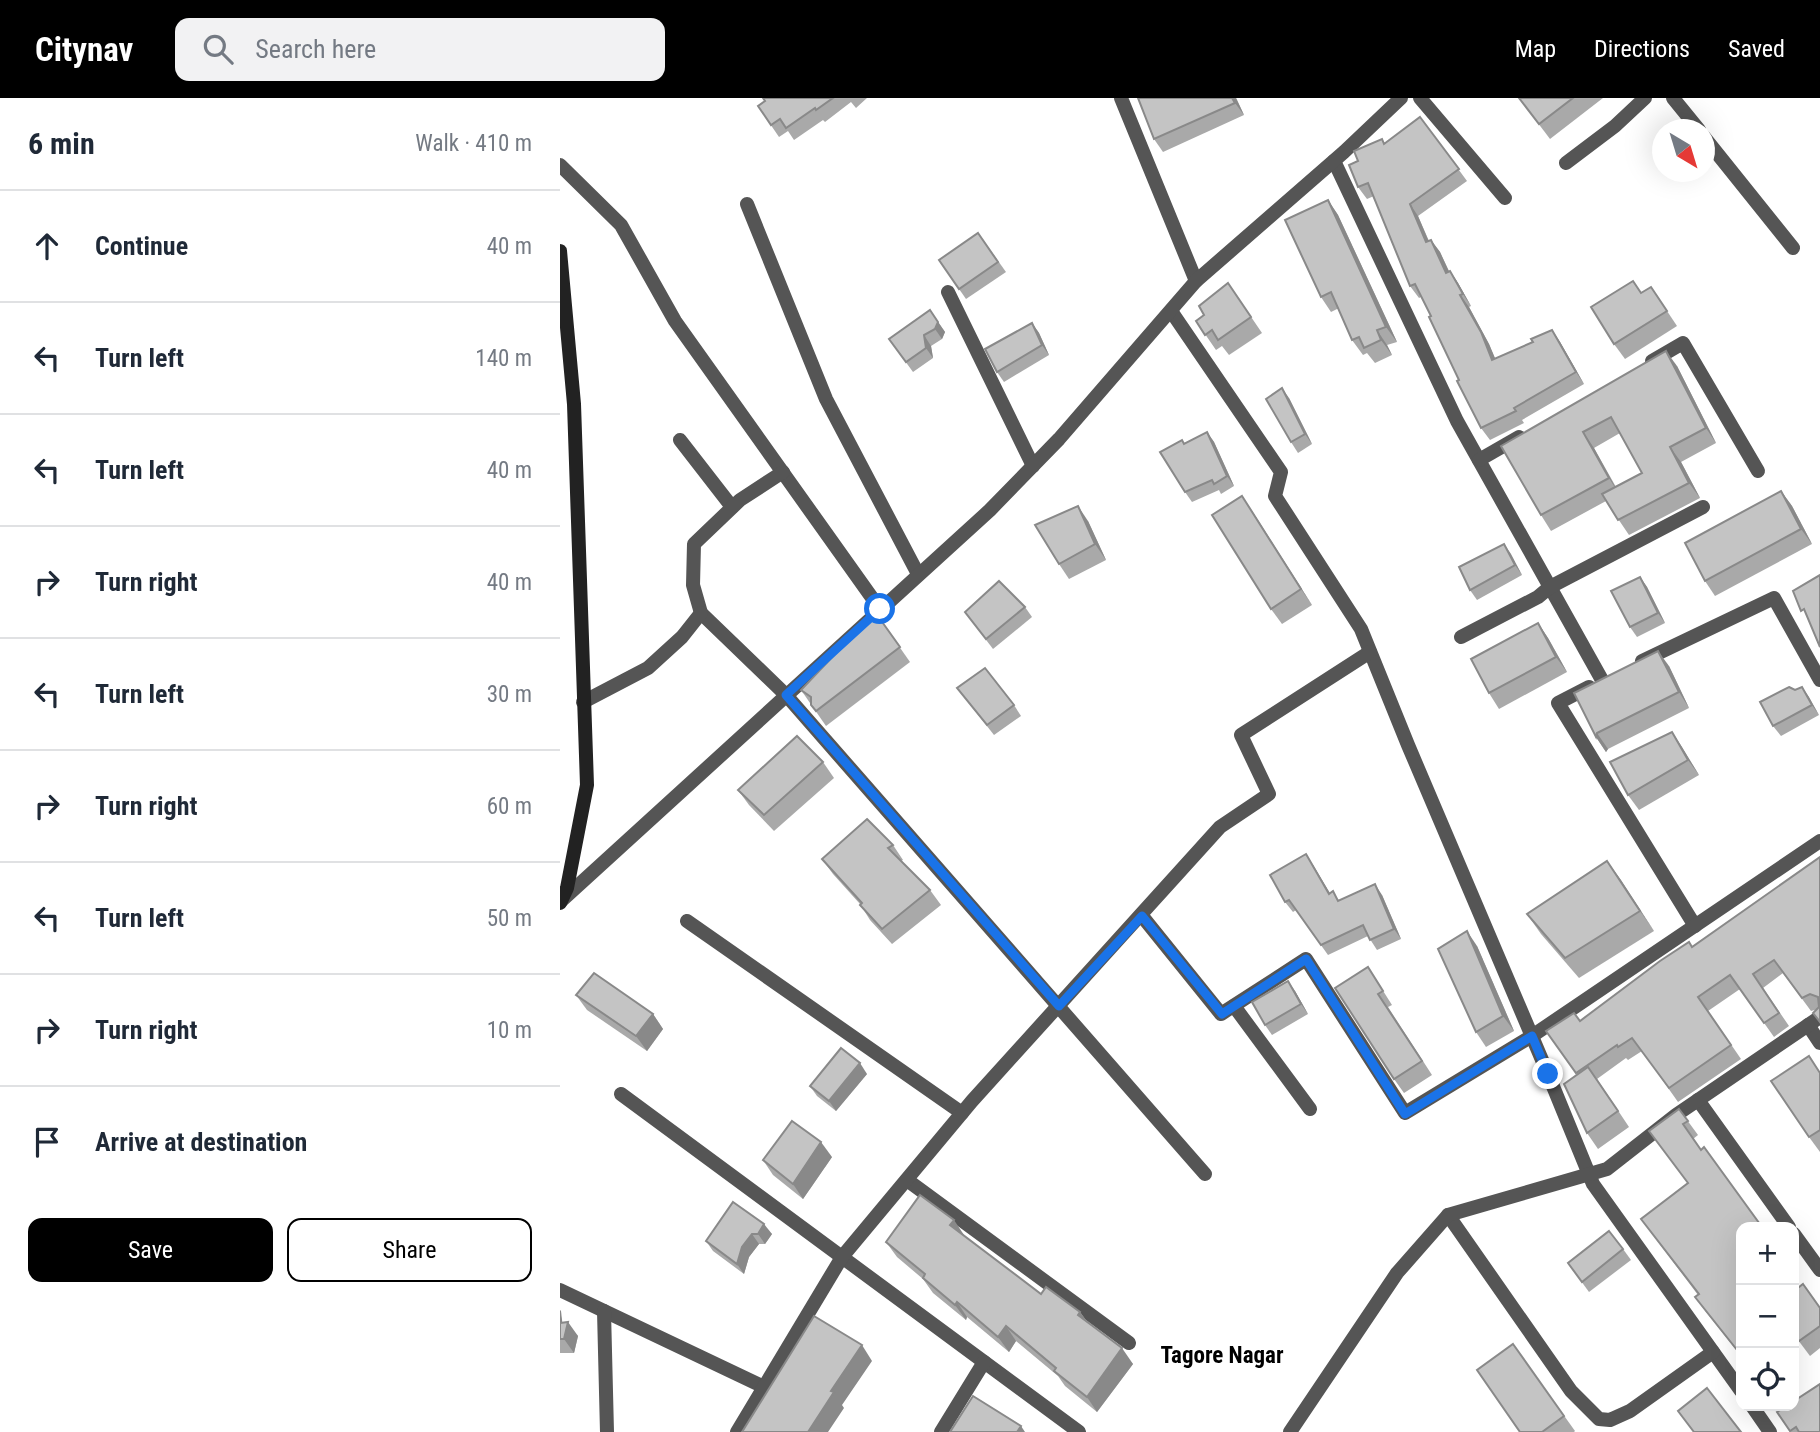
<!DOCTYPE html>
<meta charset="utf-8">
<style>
body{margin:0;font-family:"Roboto Condensed",sans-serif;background:#f2f2f3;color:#1f2937}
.controls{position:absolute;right:21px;bottom:21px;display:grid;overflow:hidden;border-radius:14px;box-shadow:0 7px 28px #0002}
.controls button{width:63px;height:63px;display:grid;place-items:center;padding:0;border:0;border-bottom:2px solid #e0e1e3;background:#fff;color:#1f2937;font:35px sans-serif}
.compass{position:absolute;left:1092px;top:21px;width:63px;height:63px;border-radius:50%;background:#fff;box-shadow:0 7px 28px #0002;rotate:142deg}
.stop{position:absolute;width:21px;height:21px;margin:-16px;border:5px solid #1a73e8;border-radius:50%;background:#fff}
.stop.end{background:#1a73e8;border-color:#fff;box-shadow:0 2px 7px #0008}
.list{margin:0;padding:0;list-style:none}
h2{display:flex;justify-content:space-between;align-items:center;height:91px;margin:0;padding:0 28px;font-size:30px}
h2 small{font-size:23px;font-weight:400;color:#747a83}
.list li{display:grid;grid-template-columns:46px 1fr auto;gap:21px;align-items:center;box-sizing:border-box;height:112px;padding:0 28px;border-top:2px solid #e0e1e3}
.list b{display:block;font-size:26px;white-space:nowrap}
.list em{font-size:23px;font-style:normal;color:#747a83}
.actions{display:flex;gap:14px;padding:21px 28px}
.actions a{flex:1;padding:16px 0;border:2px solid #000;border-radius:14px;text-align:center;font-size:24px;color:#000}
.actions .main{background:#000;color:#fff}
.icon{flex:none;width:38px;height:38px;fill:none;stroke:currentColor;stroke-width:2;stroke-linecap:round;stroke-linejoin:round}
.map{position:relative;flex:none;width:1260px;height:1334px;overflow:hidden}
header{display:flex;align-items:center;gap:42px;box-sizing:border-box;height:98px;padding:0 35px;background:#000;color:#fff}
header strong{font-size:33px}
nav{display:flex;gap:38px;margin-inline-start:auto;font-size:24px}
.search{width:490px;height:63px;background:#f2f2f3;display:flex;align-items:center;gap:18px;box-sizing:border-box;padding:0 24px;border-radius:14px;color:#747a83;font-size:26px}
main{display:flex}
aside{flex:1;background:#fff}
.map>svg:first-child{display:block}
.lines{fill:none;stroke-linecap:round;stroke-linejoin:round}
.street{stroke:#555;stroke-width:14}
.secondary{stroke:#222;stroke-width:14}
.wall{fill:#a9a9a9;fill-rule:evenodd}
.shaded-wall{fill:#898989}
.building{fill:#c4c4c4;stroke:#898989;stroke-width:2}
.route{stroke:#1a73e8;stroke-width:9}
.labels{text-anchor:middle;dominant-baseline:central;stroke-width:7;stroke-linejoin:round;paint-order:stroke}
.neighbourhood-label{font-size:23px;font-weight:bold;fill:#000;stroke:#fff}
</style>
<header>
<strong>Citynav</strong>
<div class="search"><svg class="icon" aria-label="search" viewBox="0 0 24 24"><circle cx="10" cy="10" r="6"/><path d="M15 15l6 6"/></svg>Search here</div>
<nav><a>Map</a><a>Directions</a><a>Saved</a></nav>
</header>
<main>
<aside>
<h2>6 min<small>Walk · 410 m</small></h2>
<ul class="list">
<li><svg class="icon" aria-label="ahead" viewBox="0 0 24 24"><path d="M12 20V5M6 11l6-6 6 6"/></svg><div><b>Continue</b></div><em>40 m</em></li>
<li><svg class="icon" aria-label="left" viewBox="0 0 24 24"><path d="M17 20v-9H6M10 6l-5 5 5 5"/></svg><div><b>Turn left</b></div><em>140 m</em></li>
<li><svg class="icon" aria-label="left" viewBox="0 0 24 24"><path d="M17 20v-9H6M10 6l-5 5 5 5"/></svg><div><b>Turn left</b></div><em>40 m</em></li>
<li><svg class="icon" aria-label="right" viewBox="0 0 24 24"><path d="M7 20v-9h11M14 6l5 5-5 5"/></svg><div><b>Turn right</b></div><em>40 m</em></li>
<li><svg class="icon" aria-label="left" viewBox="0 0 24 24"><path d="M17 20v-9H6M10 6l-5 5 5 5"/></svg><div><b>Turn left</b></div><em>30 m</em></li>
<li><svg class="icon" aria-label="right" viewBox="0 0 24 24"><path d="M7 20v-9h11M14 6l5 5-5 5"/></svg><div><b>Turn right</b></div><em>60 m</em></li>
<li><svg class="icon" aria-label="left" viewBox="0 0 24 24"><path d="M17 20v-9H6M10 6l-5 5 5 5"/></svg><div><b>Turn left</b></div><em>50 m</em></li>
<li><svg class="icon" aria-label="right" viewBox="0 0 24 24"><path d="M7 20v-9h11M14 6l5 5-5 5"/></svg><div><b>Turn right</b></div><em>10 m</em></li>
<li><svg class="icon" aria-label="arrive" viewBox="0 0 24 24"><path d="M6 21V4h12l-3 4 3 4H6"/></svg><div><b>Arrive at destination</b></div></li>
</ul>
<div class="actions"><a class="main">Save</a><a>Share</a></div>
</aside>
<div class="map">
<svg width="1260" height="1334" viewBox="0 0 1260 1334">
<rect width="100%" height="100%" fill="#fff"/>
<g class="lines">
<g class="street">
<path d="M561,0L636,183"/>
<path d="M860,0L945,100"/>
<path d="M1113,0L1139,32"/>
<path d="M1144,39L1233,150"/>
<path d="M774,63L897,323L1042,582"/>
<path d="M1006,65L1055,28L1085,0"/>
<path d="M0,67L61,127L115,223L320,511"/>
<path d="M187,106L266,301L358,476"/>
<path d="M388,194L473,368"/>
<path d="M611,213L721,374L715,398L801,531L848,647L988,976L1033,1086L1181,1293"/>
<path d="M1092,263L1123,245L1198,373"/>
<path d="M120,342L172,409"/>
<path d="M919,362L959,339"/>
<path d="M223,374L180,402L134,446L133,487L141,515L226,597L645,1076"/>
<path d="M901,539L978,499L990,489L1143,409"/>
<path d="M1082,563L1214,500L1260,582"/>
<path d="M1029,589L998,605L1135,828"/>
<path d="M23,604L88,570L122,539L141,515"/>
<path d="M1,803L430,412L499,341L636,183L784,54L841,0"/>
<path d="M582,818L661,916L746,861L845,1015L972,938L1260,743"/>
<path d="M127,823L402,1015"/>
<path d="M674,908L750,1011"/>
<path d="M1248,927L1260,945"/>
<path d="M61,996L519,1334"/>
<path d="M1138,1002L1229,1129"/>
<path d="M347,1082L569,1245"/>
<path d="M888,1117L1011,1293L1039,1321L1050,1322L1070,1313L1153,1254"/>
<path d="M1234,1136L1260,1172"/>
<path d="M0,1192L204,1289"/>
<path d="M44,1213L47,1334"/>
<path d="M1192,1308L1210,1334"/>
<path d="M177,1334L282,1159L412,1003L660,729L709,696L681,637L810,554"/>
<path d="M381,1334L424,1264"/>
<path d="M730,1334L837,1175L888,1117L1047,1071L1116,1017L1260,919"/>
</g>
<path class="secondary" d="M0,153L14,306L27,687L7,790L0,805"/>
</g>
<g class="wall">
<path d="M203,0H307L296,10L291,4L265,24L263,22L234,42L228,33L219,39L198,8L205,3Z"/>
<path d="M578,0H676L684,17L603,54L594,41Z"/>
<path d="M959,0H1043L990,41Z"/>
<path d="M860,19L907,83L858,118L869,143L871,142L880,154L889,173H890L898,185L911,208L909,209L929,246L935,261L973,244L992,232L1000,244L1024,286L962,322L964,325L930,342L921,330L871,218L861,199L859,200L850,188L814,98L807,101L798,89V63L822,41L825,45Z"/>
<path d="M768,102L778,117L837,244L827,247L832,257L815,265L807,255L803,257L792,242L779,210L771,214L761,199Z"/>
<path d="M418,135L446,174L406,201L379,162Z"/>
<path d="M668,185L702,235L669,257L662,248L656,252L636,223L644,217Z"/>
<path d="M1091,189L1117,228L1065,261L1054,246Z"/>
<path d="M370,212L385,234L382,241L371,248L373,260L353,274L329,241Z"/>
<path d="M472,225L479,235L489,257L444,284L437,274Z"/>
<path d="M1117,268L1156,345L1121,364L1140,400L1069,437L1046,403L991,433L981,417L941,348ZM1060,335L1082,375L1056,389L1034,350Z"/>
<path d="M729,300L752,346L738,355L731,344Z"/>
<path d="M647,334L654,344L674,388L661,396L659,392L632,404L625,394L622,342L625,346Z"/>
<path d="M1221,393L1232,408L1252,446L1155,498L1145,483Z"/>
<path d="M692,413L752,507L722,526L711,511Z"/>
<path d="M528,423L546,462L509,481L499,466Z"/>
<path d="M944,446L962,477L917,502L910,492Z"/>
<path d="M1080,479L1087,489L1105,525L1077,539L1070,529Z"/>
<path d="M465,509L472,519L433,551L405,514Z"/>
<path d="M315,514L350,564L266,628L241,592Z"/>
<path d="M978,525L988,540L1007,574L939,611L929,595Z"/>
<path d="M1109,568L1129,610L1048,651L1046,654L1036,639L1014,595Z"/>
<path d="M1242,589L1259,617L1221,638L1213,628L1235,592Z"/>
<path d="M397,590L454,607L461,618L434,637Z"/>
<path d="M1112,634L1139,677L1079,712L1068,697Z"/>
<path d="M263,664L274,680L214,733L189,707L178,692Z"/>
<path d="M333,747L343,762L341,763L370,792L381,807L332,846L310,822L300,806L273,776L262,761Z"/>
<path d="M1260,759V925L1258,911L1251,913L1223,875L1203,890L1229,928L1214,939L1180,891L1148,913L1181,961L1118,1004L1082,953L1068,962L1066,960L1037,981L1069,1029L1038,1051L1027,1035L1018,977L986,933L1020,923L1132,849Z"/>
<path d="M1047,763L1094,833L1019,880L981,836L967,816Z"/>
<path d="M753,767L770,795L779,802L822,797L841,841L817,852L808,838L768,857L736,812L733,814L725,804Z"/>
<path d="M917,848L954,933L926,949L916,934Z"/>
<path d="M808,869L832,907L828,909L872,977L844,995L834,981Z"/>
<path d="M735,893L748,916L712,937L705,927Z"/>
<path d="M16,897L93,916L103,931L87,953L27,912Z"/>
<path d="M1260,975V1054L1249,1039Z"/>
<path d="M307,976L276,1013L257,998L250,988Z"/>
<path d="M1119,1011L1138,1037L1133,1041L1181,1129V1258L1146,1214L1135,1199L1138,1197L1081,1121L1128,1086Z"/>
<path d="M272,1059L243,1101L213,1077L203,1062Z"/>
<path d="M173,1104L212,1136L205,1146H199L189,1159L184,1176L153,1153L146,1143Z"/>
<path d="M404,1137V1138L481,1196L520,1214L528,1225L573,1266L537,1314L505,1288L498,1278L456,1243L449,1254L407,1219L406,1222L373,1195L363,1181L337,1159L326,1144Z"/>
<path d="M1063,1151L1071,1162L1029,1194L1008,1165Z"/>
<path d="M1234,1193L1260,1210V1250L1250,1258L1235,1238L1234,1239Z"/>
<path d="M0,1212L2,1225L18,1238L14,1255H0Z"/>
<path d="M953,1246L1015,1333L1014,1334H960Z"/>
<path d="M1217,1314L1260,1334H1230Z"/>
</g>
<g class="shaded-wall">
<path d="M672,0H676L684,17L675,5Z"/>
<path d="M768,102L778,117L837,244L826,229Z"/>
<path d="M850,106L858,118L874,156L866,144Z"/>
<path d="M871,142L880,154L895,187L886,175Z"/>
<path d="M890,173L898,185L911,208L903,196Z"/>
<path d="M900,197L909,209L929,246L941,274L932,262Z"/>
<path d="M378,224L385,234L382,241L375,231Z"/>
<path d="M472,225L479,235L489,257L482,247Z"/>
<path d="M817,232L827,247L832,257L821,242Z"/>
<path d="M992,232L1000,244L1024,286L1016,274Z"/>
<path d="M364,237L371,248L373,260L366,250Z"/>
<path d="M1106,253L1117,268L1156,345L1146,330Z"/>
<path d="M722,290L729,300L752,346L745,336Z"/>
<path d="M647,334L654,344L674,388L667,378Z"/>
<path d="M1023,334L1034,350L1059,396L1049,380Z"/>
<path d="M1110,349L1121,364L1140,400L1129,385Z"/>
<path d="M1221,393L1232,408L1252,446L1241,431Z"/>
<path d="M682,398L692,413L752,507L741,491Z"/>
<path d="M518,408L528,423L546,462L535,446Z"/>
<path d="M944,446L951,456L962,477L955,467Z"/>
<path d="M1080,479L1087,489L1105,525L1098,515Z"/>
<path d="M978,525L988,540L1007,574L996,559Z"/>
<path d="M1098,553L1109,568L1129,610L1119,594Z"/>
<path d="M1242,589L1249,599L1259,617L1252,607Z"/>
<path d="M1112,634L1122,649L1139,677L1128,662Z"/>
<path d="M1037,635L1048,651L1046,654L1036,639Z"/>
<path d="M746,756L753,767L776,806L769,796Z"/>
<path d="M1047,763L1061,782L1094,833L1080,813Z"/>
<path d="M815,786L822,797L841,841L834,831Z"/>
<path d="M907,833L917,848L954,933L943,918Z"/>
<path d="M728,883L735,893L748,916L741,906Z"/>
<path d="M93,916L103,931L87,953L76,938Z"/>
<path d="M300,965L307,976L276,1013L269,1003Z"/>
<path d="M261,1044L272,1059L243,1101L233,1086Z"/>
<path d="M394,1122L404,1137L400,1142L390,1127Z"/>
<path d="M204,1126L212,1136L205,1146L198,1136Z"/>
<path d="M192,1136L199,1146L189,1159L184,1176L177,1166L182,1149Z"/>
<path d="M397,1204L407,1219L406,1222L395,1207Z"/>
<path d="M0,1212L1,1213L4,1239L0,1234Z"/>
<path d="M520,1214L531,1229L518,1217Z"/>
<path d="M8,1224L18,1238L14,1255L4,1241Z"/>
<path d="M446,1228L456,1243L449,1254L438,1239Z"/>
<path d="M302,1247L312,1263L282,1307L284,1310L268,1334H248L271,1293Z"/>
<path d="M562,1250L573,1266L537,1314L527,1299Z"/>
<path d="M461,1328L465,1334H457Z"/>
</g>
<g class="building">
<path d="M203,0H273L256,12L255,10L226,30L220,21L211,27L198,8L205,3Z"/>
<path d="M578,0H672L675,5L594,41Z"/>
<path d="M959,0H1013L979,26Z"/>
<path d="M860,19L899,71L850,106L866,144L871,142L886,175L890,173L903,196L900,197L921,234L932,262L973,244L971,241L992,232L1016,274L954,310L956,313L921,330L897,283L899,282L869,219L871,218L855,186L850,188L808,85L798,89L789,67L798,63L794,53L822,41L824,46Z"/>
<path d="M768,102L826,229L817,232L821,242L804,250L799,239L792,242L771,194L761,199L725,122Z"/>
<path d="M418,135L438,164L399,191L379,162Z"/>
<path d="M1073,183L1081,195L1091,189L1107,213L1054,246L1031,209Z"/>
<path d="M668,185L691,219L658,242L652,232L645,237L636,223L644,217L639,208Z"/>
<path d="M370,212L378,224L375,231L364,237L366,250L346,264L329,241Z"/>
<path d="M472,225L482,247L437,274L425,251Z"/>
<path d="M1106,253L1146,330L1110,349L1129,385L1058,422L1042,396L1082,375L1051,319L1023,334L1049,380L981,417L941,348Z"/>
<path d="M722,290L745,336L731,344L706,301Z"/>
<path d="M647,334L667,378L654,386L652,382L625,394L600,354L622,342L624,346Z"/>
<path d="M1221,393L1241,431L1145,483L1125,445Z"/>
<path d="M682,398L741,491L711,511L652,417Z"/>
<path d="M518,408L535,446L499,466L475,427Z"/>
<path d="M944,446L955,467L910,492L899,469Z"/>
<path d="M1260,477V549L1244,511L1241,513L1233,493Z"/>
<path d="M1080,479L1098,515L1070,529L1051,493Z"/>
<path d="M439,483L465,509L426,541L405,514Z"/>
<path d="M315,514L340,549L256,613L251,607V599L241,592Z"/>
<path d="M978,525L996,559L929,595L911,561Z"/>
<path d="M1098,553L1119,594L1037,635L1036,639L1014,595Z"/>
<path d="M425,570L454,607L427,627L397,590Z"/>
<path d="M1229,589L1235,592L1242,589L1252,607L1213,628L1200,604Z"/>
<path d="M1112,634L1128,662L1068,697L1050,664Z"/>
<path d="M237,638L263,664L204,717L178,692Z"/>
<path d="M307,721L333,747L328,750L370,792L322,831L300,807L302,805L262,761Z"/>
<path d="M746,756L769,796L773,793L778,803L815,786L834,831L810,842L803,827L761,847L729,802L725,804L710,777Z"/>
<path d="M1260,759V924L1253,915L1259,909L1258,899L1250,896L1242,900L1214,862L1193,876L1219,915L1204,925L1170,877L1138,899L1171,947L1109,990L1072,940L1058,949L1057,947L1016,975L986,933L1014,915L1020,923L1100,863L1129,844L1132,849Z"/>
<path d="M1047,763L1080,813L1005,860L967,816Z"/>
<path d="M907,833L943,918L916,934L878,851Z"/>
<path d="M808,869L823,893L818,896L862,963L834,981L775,890Z"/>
<path d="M34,875L93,916L76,938L16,897Z"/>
<path d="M728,883L741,906L705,927L692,904Z"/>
<path d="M281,950L300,965L269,1003L250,988Z"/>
<path d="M1249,958L1260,975V1032L1249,1039L1211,983Z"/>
<path d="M1028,969L1058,1013L1027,1035L1004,986Z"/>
<path d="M1119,1011L1128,1023L1123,1026L1141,1052L1144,1049L1202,1129H1181V1183L1179,1184L1181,1187V1257L1135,1199L1139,1196L1081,1121L1128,1085L1089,1033Z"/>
<path d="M232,1023L261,1044L233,1086L203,1062Z"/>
<path d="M360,1097L394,1122L390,1127L481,1196L486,1189L520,1214L518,1217L562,1250L527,1299L494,1273L496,1270L446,1228L438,1239L397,1204L395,1207L363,1180L365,1176L326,1144Z"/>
<path d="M173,1104L204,1126L198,1136H192L182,1149L177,1166L146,1143Z"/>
<path d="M1049,1133L1063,1151L1022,1184L1008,1165Z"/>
<path d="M1243,1186L1260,1210V1228L1239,1243L1234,1235V1193Z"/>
<path d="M254,1218L302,1247L271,1293L274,1294L248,1334H182Z"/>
<path d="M8,1224L4,1241H0V1225Z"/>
<path d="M953,1246L1004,1318L982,1334H960L917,1272Z"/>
<path d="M1260,1286V1334H1239L1236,1329L1230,1333L1217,1314L1227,1308H1234V1303Z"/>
<path d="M1147,1290L1181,1334H1134L1118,1313Z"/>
<path d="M413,1298L461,1328L457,1334H390Z"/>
</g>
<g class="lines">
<path class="route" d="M320,511L226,597L499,908L582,818L662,916L746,861L845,1016L972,938L988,976"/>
</g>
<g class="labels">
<g class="neighbourhood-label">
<text x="662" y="1257">Tagore Nagar</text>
</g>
</g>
</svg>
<div class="controls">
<button>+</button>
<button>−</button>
<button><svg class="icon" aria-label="locate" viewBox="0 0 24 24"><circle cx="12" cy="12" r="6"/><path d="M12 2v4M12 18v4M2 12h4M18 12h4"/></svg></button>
</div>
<svg class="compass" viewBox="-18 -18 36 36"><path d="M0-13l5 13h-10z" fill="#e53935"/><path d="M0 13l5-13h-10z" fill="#747a83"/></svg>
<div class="stop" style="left:320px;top:511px"></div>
<div class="stop end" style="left:988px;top:976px"></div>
</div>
</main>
